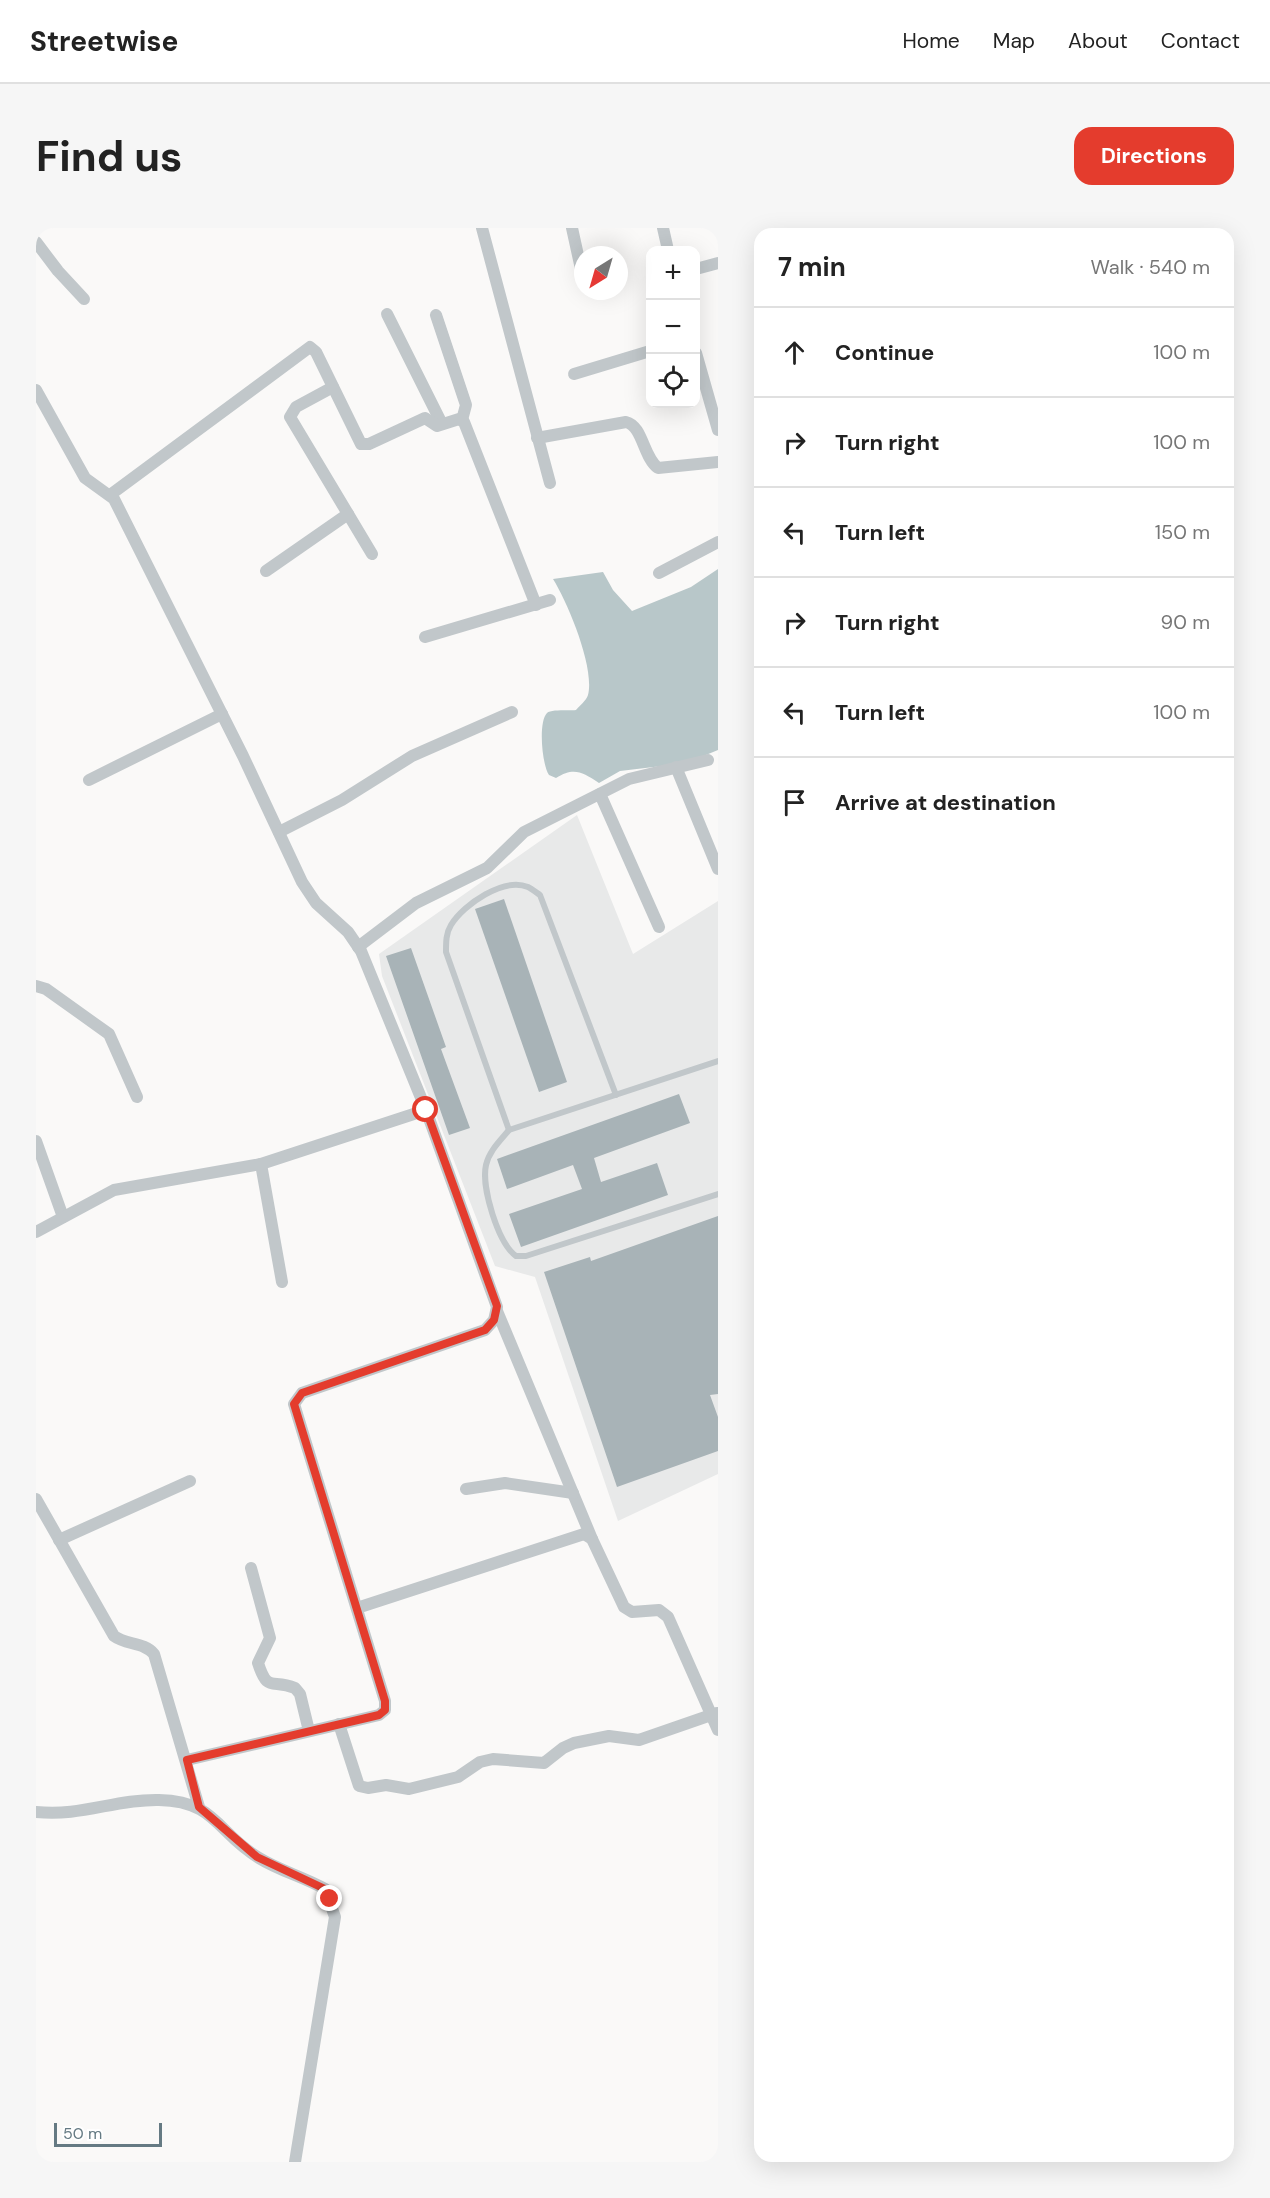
<!DOCTYPE html>
<meta charset="utf-8">
<style>
body{margin:0;font-family:"DM Sans",sans-serif;background:#f6f6f6;color:#222}
.controls{position:absolute;right:18px;top:18px;display:grid;overflow:hidden;border-radius:12px;box-shadow:0 6px 24px #0002}
.controls button{width:54px;height:54px;display:grid;place-items:center;padding:0;border:0;border-bottom:2px solid #e0e0e0;background:#fff;color:#222;font:30px sans-serif}
.compass{position:absolute;left:538px;top:18px;width:54px;height:54px;border-radius:50%;background:#fff;box-shadow:0 6px 24px #0002;rotate:217deg}
.scale{position:absolute;left:18px;bottom:15px;width:108px;box-sizing:border-box;padding-left:6px;border:3px solid #657a83;border-top:0;font-size:16px;line-height:21px;white-space:nowrap;color:#657a83;-webkit-text-stroke:4px #fff;paint-order:stroke}
.stop{position:absolute;width:18px;height:18px;margin:-14px;border:4px solid #e43c2d;border-radius:50%;background:#fff}
.stop.end{background:#e43c2d;border-color:#fff;box-shadow:0 2px 6px #0008}
.list{margin:0;padding:0;list-style:none}
h2{display:flex;justify-content:space-between;align-items:center;height:78px;margin:0;padding:0 24px;font-size:26px}
h2 small{font-size:20px;font-weight:400;color:#767676}
.list li{display:grid;grid-template-columns:39px 1fr auto;gap:18px;align-items:center;box-sizing:border-box;height:90px;padding:0 24px;border-top:2px solid #e0e0e0}
.list b{display:block;font-size:22px;white-space:nowrap}
.list em{font-size:20px;font-style:normal;color:#767676}
.icon{flex:none;width:33px;height:33px;fill:none;stroke:currentColor;stroke-width:2;stroke-linecap:round;stroke-linejoin:round}
.map{position:relative;flex:none;width:682px;height:1934px;overflow:hidden;border-radius:18px}
header{display:flex;align-items:center;gap:36px;box-sizing:border-box;height:84px;padding:0 30px;background:#fff;border-bottom:2px solid #e0e0e0}
header strong{font-size:28px}
nav{display:flex;gap:33px;margin-inline-start:auto;font-size:21px}
.intro{display:flex;align-items:center;justify-content:space-between;box-sizing:border-box;height:144px;padding:0 36px}
h1{margin:0;font-size:42px}
.button{padding:15px 27px;border-radius:18px;background:#e43c2d;color:#fff;font-size:21px;font-weight:700}
main{display:flex;gap:36px;padding:0 36px}
aside{flex:1;background:#fff;border-radius:18px;box-shadow:0 6px 24px #0002}
.map>svg:first-child{display:block}
.built{fill:#e8e9e9}
.water{fill:#b8c7c9}
.building{fill:#a8b3b7}
.lines{fill:none;stroke-linecap:round;stroke-linejoin:round}
.lane{stroke:#c1c7ca;stroke-width:6}
.street{stroke:#c1c7ca;stroke-width:12}
.route{stroke:#e43c2d;stroke-width:8}
</style>
<header>
<strong>Streetwise</strong>
<nav><a>Home</a><a>Map</a><a>About</a><a>Contact</a></nav>
</header>
<div class="intro"><h1>Find us</h1><a class="button">Directions</a></div>
<main>
<div class="map">
<svg width="682" height="1934" viewBox="0 0 682 1934">
<rect width="100%" height="100%" fill="#faf9f8"/>
<path class="built" d="M541,587L597,726L682,673V1246L582,1293L499,1049L459,1038L346,748L343,726Z"/>
<path class="water" d="M682,341V522L665,529L626,538L584,543L563,555C546,544 538,539 520,550L513,547C506,537 502,494 511,485C515,481 534,483 540,482C544,477 550,473 552,467C559,440 532,375 517,351L567,344L577,362L596,383L655,359Z"/>
<g class="building">
<path d="M468,671L531,854L503,864L439,681Z"/>
<path d="M375,720L410,819L405,821L434,900L413,907L350,728Z"/>
<path d="M643,866L654,895L558,930L565,954L621,935L632,967L485,1019L473,986L546,961L537,937L471,961L461,931Z"/>
<path d="M682,988V1166L674,1167L682,1189V1223L581,1259L508,1044L554,1029L555,1033Z"/>
</g>
<g class="lines">
<g class="lane">
<path d="M682,833L473,902C464,913 453,923 450,937C445,959 462,1015 480,1028H490L682,966"/>
<path d="M473,902L410,724C410,714 410,705 415,697C428,676 468,649 492,659C496,661 501,665 504,667L580,867"/>
</g>
<g class="street">
<path d="M446,0L514,255"/>
<path d="M536,0L547,50"/>
<path d="M627,0L632,22"/>
<path d="M0,14L22,43L48,71"/>
<path d="M660,41L682,35"/>
<path d="M351,86L406,196"/>
<path d="M400,87L430,177L426,192"/>
<path d="M660,125L682,202"/>
<path d="M538,146L614,123"/>
<path d="M297,159L260,179L254,189L336,326"/>
<path d="M0,162L49,250L78,271L207,528L266,654L280,675L312,704L325,723L390,882L461,1079L458,1092L449,1102L266,1165L258,1176L349,1473V1482L343,1487L151,1532"/>
<path d="M501,210L590,194C607,198 607,229 622,240L682,234"/>
<path d="M74,267L274,119L280,124L325,216H333L389,190L401,198L423,191L428,194L500,377"/>
<path d="M230,343L312,286"/>
<path d="M623,345L682,314"/>
<path d="M389,409L514,372"/>
<path d="M640,539L682,641"/>
<path d="M53,552L186,486"/>
<path d="M564,566L623,699"/>
<path d="M243,604L306,572L376,528L476,484"/>
<path d="M322,719L380,675L451,640L488,604L593,551L672,532"/>
<path d="M0,758L10,761L73,806L101,869"/>
<path d="M0,913L27,989"/>
<path d="M225,936L246,1054"/>
<path d="M0,1004L78,962L225,936L390,882"/>
<path d="M461,1083L556,1311"/>
<path d="M430,1261L469,1255L537,1265"/>
<path d="M0,1271L78,1408C90,1417 108,1414 118,1426L163,1579"/>
<path d="M23,1312L154,1253"/>
<path d="M215,1340L234,1410L222,1435C232,1466 236,1450 259,1460L264,1466L273,1503"/>
<path d="M321,1380L548,1306L556,1311L588,1379L596,1384L623,1382L632,1389L682,1502"/>
<path d="M303,1496L323,1558L332,1560L350,1557L373,1561L422,1549L444,1534L457,1531L508,1535L527,1520L538,1515L573,1508L603,1512L681,1485"/>
<path d="M0,1584C45,1589 79,1571 123,1572C180,1573 181,1605 223,1630C244,1643 268,1649 289,1661L299,1689L259,1934"/>
</g>
</g>
<g class="lines">
<path class="route" d="M294,1671L289,1661L221,1629L163,1579L151,1532L343,1487L349,1482V1473L258,1176L266,1165L449,1102L458,1092L461,1078L390,882"/>
</g>
</svg>
<div class="controls">
<button>+</button>
<button>−</button>
<button><svg class="icon" aria-label="locate" viewBox="0 0 24 24"><circle cx="12" cy="12" r="6"/><path d="M12 2v4M12 18v4M2 12h4M18 12h4"/></svg></button>
</div>
<svg class="compass" viewBox="-18 -18 36 36"><path d="M0-13l5 13h-10z" fill="#e53935"/><path d="M0 13l5-13h-10z" fill="#767676"/></svg>
<div class="scale">50 m</div>
<div class="stop" style="left:390px;top:882px"></div>
<div class="stop end" style="left:294px;top:1671px"></div>
</div>
<aside>
<h2>7 min<small>Walk · 540 m</small></h2>
<ul class="list">
<li><svg class="icon" aria-label="ahead" viewBox="0 0 24 24"><path d="M12 20V5M6 11l6-6 6 6"/></svg><div><b>Continue</b></div><em>100 m</em></li>
<li><svg class="icon" aria-label="right" viewBox="0 0 24 24"><path d="M7 20v-9h11M14 6l5 5-5 5"/></svg><div><b>Turn right</b></div><em>100 m</em></li>
<li><svg class="icon" aria-label="left" viewBox="0 0 24 24"><path d="M17 20v-9H6M10 6l-5 5 5 5"/></svg><div><b>Turn left</b></div><em>150 m</em></li>
<li><svg class="icon" aria-label="right" viewBox="0 0 24 24"><path d="M7 20v-9h11M14 6l5 5-5 5"/></svg><div><b>Turn right</b></div><em>90 m</em></li>
<li><svg class="icon" aria-label="left" viewBox="0 0 24 24"><path d="M17 20v-9H6M10 6l-5 5 5 5"/></svg><div><b>Turn left</b></div><em>100 m</em></li>
<li><svg class="icon" aria-label="arrive" viewBox="0 0 24 24"><path d="M6 21V4h12l-3 4 3 4H6"/></svg><div><b>Arrive at destination</b></div></li>
</ul>
</aside>
</main>
